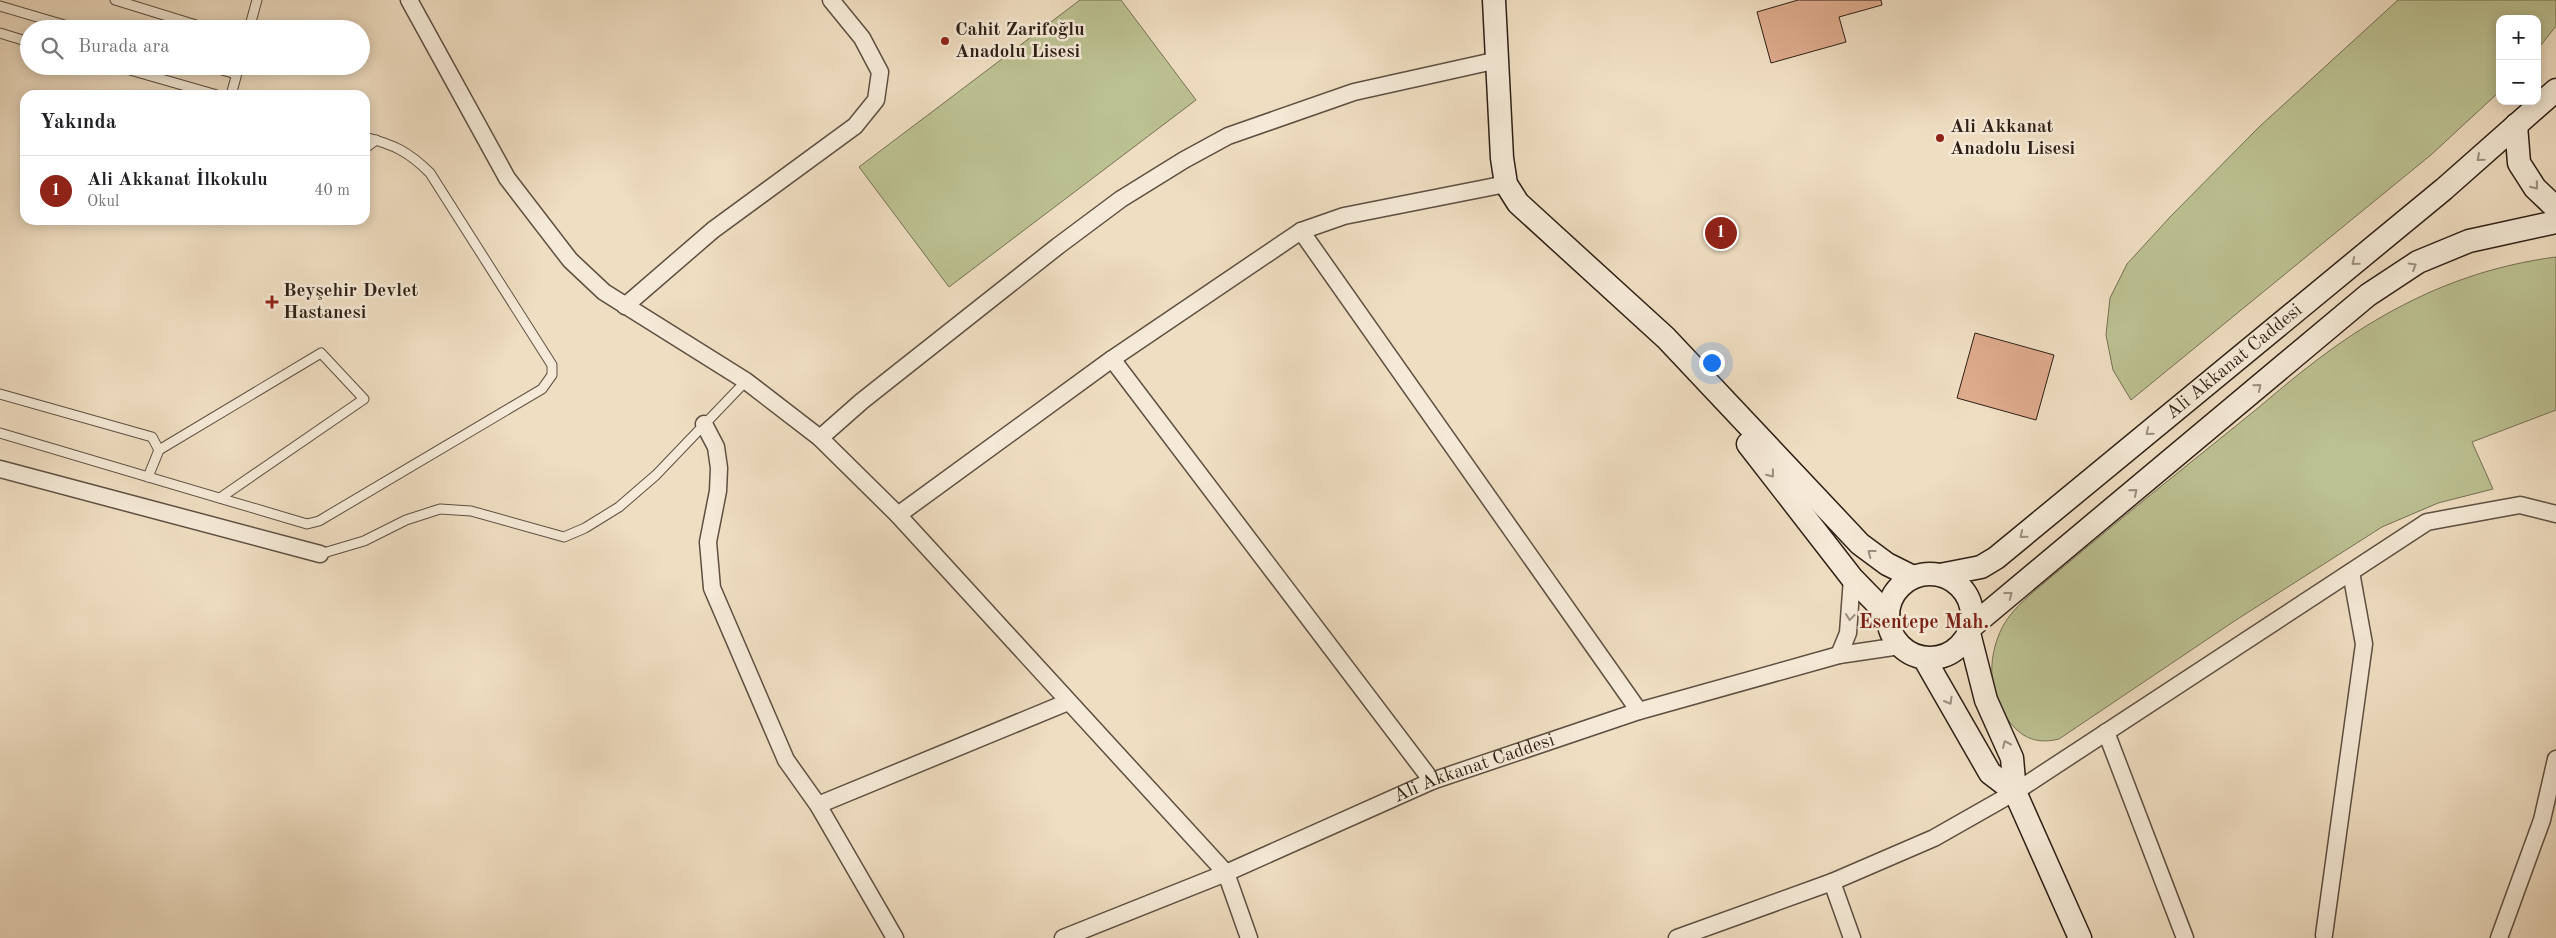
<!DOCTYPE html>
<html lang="tr">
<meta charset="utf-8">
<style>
body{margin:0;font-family:"Old Standard TT",serif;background:#f6f6f6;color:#202124}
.controls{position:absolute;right:15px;top:15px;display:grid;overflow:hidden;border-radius:10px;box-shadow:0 2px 12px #0003}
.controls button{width:45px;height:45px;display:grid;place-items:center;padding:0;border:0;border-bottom:1px solid #e0e0e0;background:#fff;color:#202124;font:25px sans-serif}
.you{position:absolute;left:1711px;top:362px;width:18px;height:18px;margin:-12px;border:4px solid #fff;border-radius:50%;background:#1a73e8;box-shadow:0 0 0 8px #1a73e833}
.badge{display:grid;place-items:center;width:32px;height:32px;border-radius:50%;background:#8f2418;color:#fff;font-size:16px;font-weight:700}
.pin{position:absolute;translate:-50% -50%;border:2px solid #fff;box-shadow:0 1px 5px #0006}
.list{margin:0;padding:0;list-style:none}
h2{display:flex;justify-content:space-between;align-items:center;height:65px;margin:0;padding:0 20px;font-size:21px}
h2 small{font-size:16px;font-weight:400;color:#757577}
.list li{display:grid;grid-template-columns:32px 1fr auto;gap:15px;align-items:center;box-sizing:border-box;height:70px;padding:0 20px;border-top:1px solid #e0e0e0}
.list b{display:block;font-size:19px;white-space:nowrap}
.list p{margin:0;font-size:16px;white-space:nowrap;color:#757577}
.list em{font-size:16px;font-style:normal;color:#757577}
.icon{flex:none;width:28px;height:28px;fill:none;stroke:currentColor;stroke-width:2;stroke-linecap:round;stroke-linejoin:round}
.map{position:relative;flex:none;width:2556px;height:938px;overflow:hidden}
.search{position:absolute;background:#fff;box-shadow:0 2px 12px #0003;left:20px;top:20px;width:350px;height:55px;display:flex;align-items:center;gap:12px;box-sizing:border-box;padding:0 18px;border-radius:28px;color:#757577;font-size:19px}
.panel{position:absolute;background:#fff;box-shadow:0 2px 12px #0003;left:20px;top:90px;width:350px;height:135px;border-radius:15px}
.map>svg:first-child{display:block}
.green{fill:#bcc192;stroke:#757054}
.building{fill:#deab8d;stroke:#2e1f16}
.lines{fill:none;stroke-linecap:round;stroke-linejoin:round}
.lane-casing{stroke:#5e4f41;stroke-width:11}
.street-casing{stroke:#5e4f41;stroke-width:19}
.secondary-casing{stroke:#2e1f16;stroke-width:25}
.lane{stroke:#f5ead7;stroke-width:9}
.street{stroke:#f5ead7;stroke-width:16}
.secondary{stroke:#f5ead7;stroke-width:22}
.oneway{stroke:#9b8f80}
.poi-dot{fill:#8f2418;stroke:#f5ead7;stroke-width:2}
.labels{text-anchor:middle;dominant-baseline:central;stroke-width:5;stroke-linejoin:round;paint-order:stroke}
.poi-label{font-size:19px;font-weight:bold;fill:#2e1f16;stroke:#f5ead7;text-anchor:start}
.street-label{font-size:19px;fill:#2e1f16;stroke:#f5ead7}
.neighbourhood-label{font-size:20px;font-weight:bold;fill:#7a1f14;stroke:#f5ead7}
</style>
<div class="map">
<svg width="2556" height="938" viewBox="0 0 2556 938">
<rect width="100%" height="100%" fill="#f0dec2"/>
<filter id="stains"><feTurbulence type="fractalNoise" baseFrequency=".004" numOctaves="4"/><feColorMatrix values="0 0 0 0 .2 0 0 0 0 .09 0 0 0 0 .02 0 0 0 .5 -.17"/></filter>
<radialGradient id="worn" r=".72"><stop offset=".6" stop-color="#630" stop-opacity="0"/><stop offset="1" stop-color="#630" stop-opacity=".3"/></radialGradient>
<g class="green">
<path d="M1080,0H1121L1196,100L949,287L859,167Z"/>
<path d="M2398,0H2556V26L2537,50V19H2500V91L2432,154L2131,400L2113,370L2106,335L2110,298L2127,264L2170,217L2259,127Z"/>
<path d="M2556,257V410L2472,442L2493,489L2438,503L2382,527L2236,620L2059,739C2043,743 2029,741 2017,730C1988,702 1985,660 2003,626C2014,606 2034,592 2050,578C2072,560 2093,542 2115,524C2162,485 2210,447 2258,408C2298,374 2337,342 2383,316C2437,285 2494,265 2556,257Z"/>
</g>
<g class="building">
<path d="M1798,0H1881L1882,5L1839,17L1846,42L1771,63L1757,12Z"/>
<path d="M1975,333L2054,355L2036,420L1957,398Z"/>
</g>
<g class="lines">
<defs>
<g id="lane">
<path d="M115,0L209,29"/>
<path d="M0,6L78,29"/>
<path d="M249,29L257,0"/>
<path d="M0,33L29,42"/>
<path d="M116,66L217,95"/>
<path d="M208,66L236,74"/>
<path d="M231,95L239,66"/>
<path d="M365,148L376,140"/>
<path d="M0,394L152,437L159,450L148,477"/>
<path d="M0,433L307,524L319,521L542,389L552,375V365L430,173C408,151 394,145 365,137"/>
<path d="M159,450L321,353L364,399L220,498"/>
<path d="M320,554L364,541L406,520L440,509L471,511L564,537L585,528L619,507L656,475L746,381"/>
</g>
<g id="street">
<path d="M409,0L507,178L570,260L604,292L746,381L820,438L898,515L1226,873L1249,938"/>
<path d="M1301,231L1639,711"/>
<path d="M625,306L713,230L855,126L876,100L880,72L862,38L831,0"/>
<path d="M1112,359L1432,781"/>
<path d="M704,424L716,447L719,468L718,491L708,542L712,588L786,760L818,805L895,938"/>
<path d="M820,438L862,401L1058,246L1121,199L1184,160L1228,136L1354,92L1498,60"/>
<path d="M0,469L320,554"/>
<path d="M898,515L1112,359L1301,231L1344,216L1506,184"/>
<path d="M1839,655L1848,633L1852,578"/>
<path d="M2106,732L2185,938"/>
<path d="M818,805L1068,702"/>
<path d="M1832,882L1852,938"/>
<path d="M2324,935L2364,644L2351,572"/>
<path id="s1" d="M1063,938L1226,873L1432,781L1639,711L1839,655L1900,646"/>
<path d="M1677,938L1832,882L1934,838L2015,792L2427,522L2520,505L2556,514"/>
<path d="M2499,938L2542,820L2556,759"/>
</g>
<g id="secondary">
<path d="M1494,0L1502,158L1506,184L1518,203L1666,338L1860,544L1887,564L1913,577"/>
<path d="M2516,125L2519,163L2535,188L2556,208"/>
<path d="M1748,444L1852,578L1888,615"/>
<circle cx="1930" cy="616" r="42"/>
<path id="s2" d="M1940,575L1981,567L1996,558L2444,189L2556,90"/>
<path d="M1971,627L2368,295L2418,262L2469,241L2556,222"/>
<path d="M1969,633L1986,700L2012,758L2015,792L2080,938"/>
<path d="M1924,658L1990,773L2015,792"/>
</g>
</defs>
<use href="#lane" class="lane-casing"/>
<use href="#street" class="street-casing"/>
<use href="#secondary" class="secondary-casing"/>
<use href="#lane" class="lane"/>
<use href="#street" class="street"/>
<use href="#secondary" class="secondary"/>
</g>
<defs><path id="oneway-chevron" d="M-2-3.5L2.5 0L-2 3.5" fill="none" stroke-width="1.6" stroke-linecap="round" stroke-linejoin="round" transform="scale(1.25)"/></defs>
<g class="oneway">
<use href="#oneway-chevron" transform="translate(2480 158) rotate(139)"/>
<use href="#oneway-chevron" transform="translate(2535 186) rotate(51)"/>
<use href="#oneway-chevron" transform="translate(2355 262) rotate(141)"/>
<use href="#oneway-chevron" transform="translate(2413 266) rotate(-31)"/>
<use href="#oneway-chevron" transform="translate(2258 387) rotate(-40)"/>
<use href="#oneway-chevron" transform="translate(2149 432) rotate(141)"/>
<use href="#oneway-chevron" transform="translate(1771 474) rotate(52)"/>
<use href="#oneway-chevron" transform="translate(2134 492) rotate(-40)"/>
<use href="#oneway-chevron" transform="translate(2023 535) rotate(141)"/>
<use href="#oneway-chevron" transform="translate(1871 553) rotate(-143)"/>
<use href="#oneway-chevron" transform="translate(2009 595) rotate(-38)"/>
<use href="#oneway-chevron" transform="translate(1850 617) rotate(96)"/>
<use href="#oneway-chevron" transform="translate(1949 701) rotate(60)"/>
<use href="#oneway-chevron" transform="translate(2006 744) rotate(-114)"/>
</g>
<g class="poi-dot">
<circle cx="945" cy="41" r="5"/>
<circle cx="1940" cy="138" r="5"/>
<path d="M269.5 294.5h5v5h5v5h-5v5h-5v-5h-5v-5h5z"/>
</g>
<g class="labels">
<g class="poi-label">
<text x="955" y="30">Cahit Zarifoğlu<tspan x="955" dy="22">Anadolu Lisesi</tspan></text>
<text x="1950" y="127">Ali Akkanat<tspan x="1950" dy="22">Anadolu Lisesi</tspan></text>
<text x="283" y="291">Beyşehir Devlet<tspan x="283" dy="22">Hastanesi</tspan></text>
</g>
<g class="street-label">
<text stroke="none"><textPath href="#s2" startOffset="368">Ali Akkanat Caddesi</textPath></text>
<text stroke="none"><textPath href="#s1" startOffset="445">Ali Akkanat Caddesi</textPath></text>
</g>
<g class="neighbourhood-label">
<text x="1924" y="623">Esentepe Mah.</text>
</g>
</g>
<rect width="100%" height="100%" filter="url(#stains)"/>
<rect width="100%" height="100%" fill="url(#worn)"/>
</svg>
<div class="controls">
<button>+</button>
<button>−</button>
</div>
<div class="you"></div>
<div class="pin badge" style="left:1721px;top:233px">1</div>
<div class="search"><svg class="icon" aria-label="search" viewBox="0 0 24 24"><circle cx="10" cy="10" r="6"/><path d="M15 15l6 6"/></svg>Burada ara</div>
<section class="panel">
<h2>Yakında<small></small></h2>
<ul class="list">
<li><span class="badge">1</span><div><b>Ali Akkanat İlkokulu</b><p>Okul</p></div><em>40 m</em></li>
</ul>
</section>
</div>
